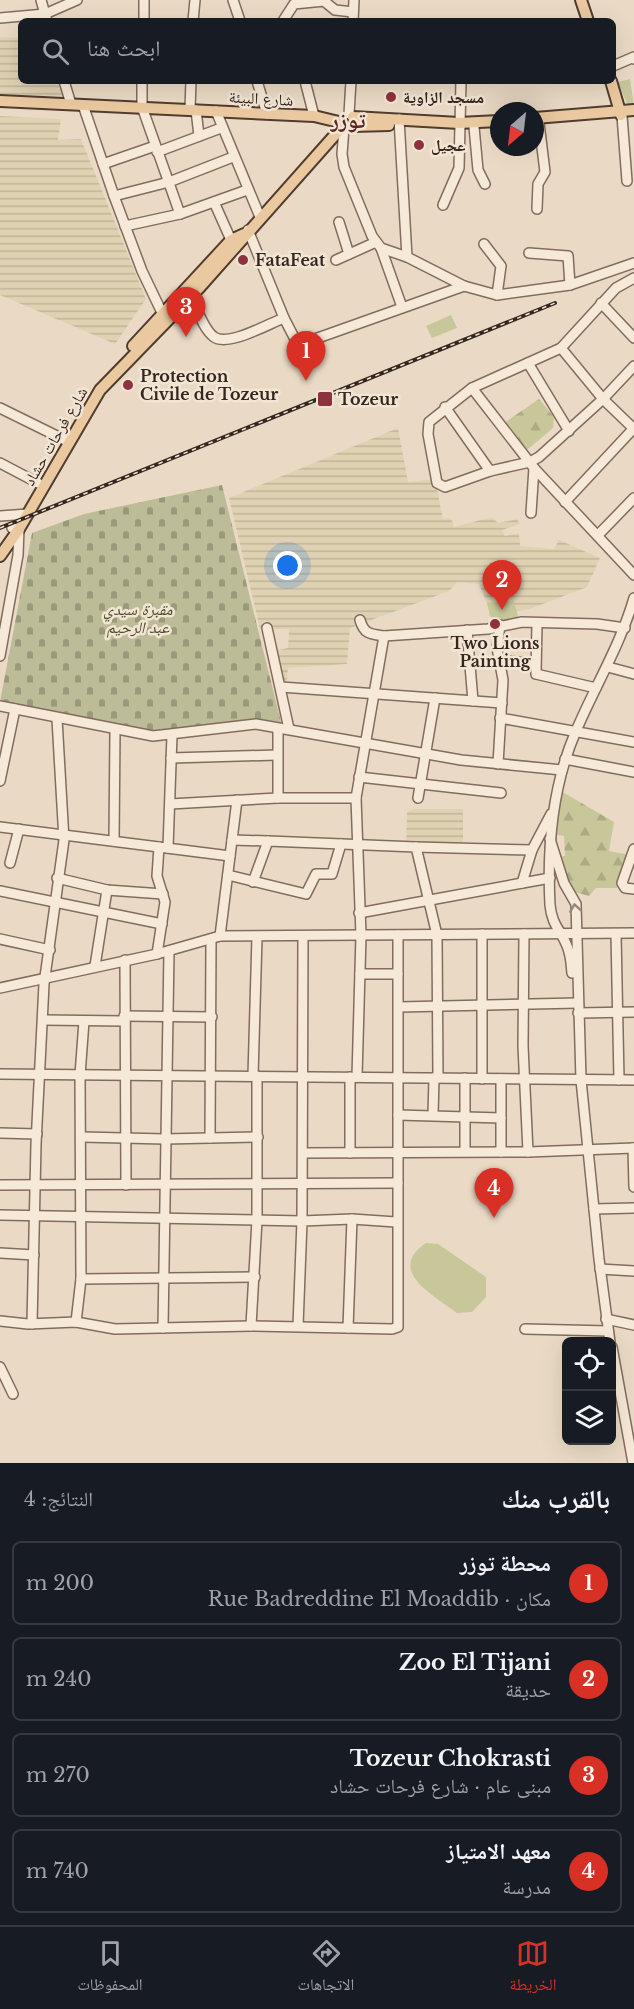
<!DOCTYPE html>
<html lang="ar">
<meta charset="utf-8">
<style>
body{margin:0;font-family:"Libre Baskerville","Noto Naskh Arabic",serif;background:#242831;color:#f1f3f6;direction:rtl}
.controls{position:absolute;right:18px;bottom:18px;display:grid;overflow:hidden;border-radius:9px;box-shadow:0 6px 24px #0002}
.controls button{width:54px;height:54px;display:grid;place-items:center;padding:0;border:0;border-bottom:2px solid #363941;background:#171b24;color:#f1f3f6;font:30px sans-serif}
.compass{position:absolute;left:490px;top:102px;width:54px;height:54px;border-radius:50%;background:#171b24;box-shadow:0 6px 24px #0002;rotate:208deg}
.you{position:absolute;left:288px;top:566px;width:21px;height:21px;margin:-15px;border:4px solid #fff;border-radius:50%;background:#1a73e8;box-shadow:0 0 0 9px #1a73e833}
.badge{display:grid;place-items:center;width:39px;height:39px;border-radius:50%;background:#d93025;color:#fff;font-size:20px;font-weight:700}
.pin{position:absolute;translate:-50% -50px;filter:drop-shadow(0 2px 3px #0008)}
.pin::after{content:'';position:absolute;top:32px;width:21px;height:18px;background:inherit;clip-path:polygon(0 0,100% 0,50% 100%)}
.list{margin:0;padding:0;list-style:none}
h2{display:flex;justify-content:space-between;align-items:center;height:78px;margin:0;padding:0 24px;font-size:26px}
h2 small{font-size:20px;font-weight:400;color:#9ea1a6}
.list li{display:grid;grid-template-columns:39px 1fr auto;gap:18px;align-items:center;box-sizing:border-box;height:84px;margin:0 12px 12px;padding:0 12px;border:2px solid #363941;border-radius:9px}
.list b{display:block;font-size:22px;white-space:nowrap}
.list p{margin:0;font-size:20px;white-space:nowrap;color:#9ea1a6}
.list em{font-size:20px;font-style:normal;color:#9ea1a6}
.icon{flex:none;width:33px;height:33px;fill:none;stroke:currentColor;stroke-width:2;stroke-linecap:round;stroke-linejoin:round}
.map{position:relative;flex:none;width:634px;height:1463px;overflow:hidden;direction:ltr}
.search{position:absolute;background:#171b24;box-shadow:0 6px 24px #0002;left:18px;right:18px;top:18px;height:66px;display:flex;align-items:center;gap:15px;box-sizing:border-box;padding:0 21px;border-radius:9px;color:#9ea1a6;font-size:22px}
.sheet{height:462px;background:#171b24}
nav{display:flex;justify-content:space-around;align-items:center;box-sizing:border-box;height:84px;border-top:2px solid #363941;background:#171b24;font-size:16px;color:#9ea1a6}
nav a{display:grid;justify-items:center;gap:3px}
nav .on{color:#d93025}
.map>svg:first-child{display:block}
.farmland{fill:url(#farmland-rules)}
.forest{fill:url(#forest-firs)}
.cemetery{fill:url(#cemetery-stones)}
.green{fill:#c7c79a}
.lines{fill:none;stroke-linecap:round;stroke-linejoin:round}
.minor-casing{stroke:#836c5d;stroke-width:12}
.major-casing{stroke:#513c30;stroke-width:14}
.minor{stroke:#f6e9d7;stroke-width:9}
.major{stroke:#eac9a0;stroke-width:10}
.rail-casing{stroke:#35271f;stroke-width:4}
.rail{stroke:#f2e5d4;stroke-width:1.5;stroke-dasharray:4.5;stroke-linecap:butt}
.oneway{stroke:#96887b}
.poi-dot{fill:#8d323e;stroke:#f2e5d4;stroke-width:2}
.labels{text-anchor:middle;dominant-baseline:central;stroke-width:5;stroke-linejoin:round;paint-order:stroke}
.poi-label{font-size:16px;font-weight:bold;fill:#35271f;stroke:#f2e5d4;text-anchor:start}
.street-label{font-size:16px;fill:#35271f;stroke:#f2e5d4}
.park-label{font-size:16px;font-style:italic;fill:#4a4f28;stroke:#f2e5d4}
.district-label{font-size:22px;font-weight:bold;fill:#5d2722;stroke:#f2e5d4}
</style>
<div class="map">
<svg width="634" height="1463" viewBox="0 0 634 1463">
<defs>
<pattern id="farmland-rules" width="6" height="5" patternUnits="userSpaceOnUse" patternTransform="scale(1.5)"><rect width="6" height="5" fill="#dfd2b3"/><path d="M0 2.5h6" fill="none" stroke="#c0b49a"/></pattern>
<pattern id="forest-firs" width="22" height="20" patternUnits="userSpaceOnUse" patternTransform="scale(1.5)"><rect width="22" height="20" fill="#c7c79a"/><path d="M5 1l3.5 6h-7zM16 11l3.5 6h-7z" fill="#acab84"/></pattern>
<pattern id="cemetery-stones" width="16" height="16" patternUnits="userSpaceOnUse" patternTransform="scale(1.5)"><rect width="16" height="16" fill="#bdbc98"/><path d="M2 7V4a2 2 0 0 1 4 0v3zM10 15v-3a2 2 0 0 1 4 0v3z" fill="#9a997b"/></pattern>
</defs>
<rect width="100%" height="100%" fill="#eadac5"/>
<g class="farmland">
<path d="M0,37L21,38V81H57L64,100L0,97Z"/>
<path d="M0,116L61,119L58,140L81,139L146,299L115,344L0,295Z"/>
<path d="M398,428L408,482L435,479L443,519L451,518L454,527L492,517L498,523L517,519L520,524L502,530L505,536L519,533L520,546L554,549L559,540L600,558L587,587L530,609L515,611L514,601L487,603L479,584L457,582L449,591L350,628L347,664L288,668L286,689L269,652L288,648L289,629H260L229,498Z"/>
<path d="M414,809H463V846L406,844L407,812Z"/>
</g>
<g class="forest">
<path d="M539,399L554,417L553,428L527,450L518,443L504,423Z"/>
<path d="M561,791L614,822L609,851L631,855L617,888H596L589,896L567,890L557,856H565L564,836L553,834Z"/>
</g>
<path class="cemetery" d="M222,485L281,722L153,736L0,702L32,533L84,514Z"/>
<g class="green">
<path d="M630,79L634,105L628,106L618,82Z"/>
<path d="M451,315L457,328L432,338L426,326Z"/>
<path d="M514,601L519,620H496L490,616L487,603Z"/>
<path d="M426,1243L438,1244L486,1277V1297L472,1312L457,1313C435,1296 385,1271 426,1243Z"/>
</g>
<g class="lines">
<defs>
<g id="minor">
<path d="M41,0L47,21"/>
<path d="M233,0L240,21"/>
<path d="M0,18L45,14L77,0"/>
<path d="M144,21V0"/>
<path d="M193,21L195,0"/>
<path d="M283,21L294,4L324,1L335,10L353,12"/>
<path d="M353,21L354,0"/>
<path d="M613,66L634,57V59"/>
<path d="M64,81L71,104"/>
<path d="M142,81V107L180,214"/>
<path d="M257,81L267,114"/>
<path d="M305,81L314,116"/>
<path d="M83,105L114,196L142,271L165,319"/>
<path d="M190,109L191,81"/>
<path d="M196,110L199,136"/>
<path d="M216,111L260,217"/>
<path d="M349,114L351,81"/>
<path d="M622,116L627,181"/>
<path d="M399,119L407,257"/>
<path d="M474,127L478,170L485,184"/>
<path d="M344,128L342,154L344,167L372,236L381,248L407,257L464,286L497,295L570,285L634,263"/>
<path d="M157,152L221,128"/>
<path d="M103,164L155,146"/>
<path d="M114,196L169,182L233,157"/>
<path d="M214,202L231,240"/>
<path d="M443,205L459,168L461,81"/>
<path d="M537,209L538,184L545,172L539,123"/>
<path d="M339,222L349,254"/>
<path d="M125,226L180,214L247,190"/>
<path d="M248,230L284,318L298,345L464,286"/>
<path d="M484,244L501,266L497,295"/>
<path d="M381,248L402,307"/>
<path d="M529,253L568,256L570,285"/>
<path d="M336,260L376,242"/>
<path d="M634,278L616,288L561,348L472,388L429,422L428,434L437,483L445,487L490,471L530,462L539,457L603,399L634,366"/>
<path d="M191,297C197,308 203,329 214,337C228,347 268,324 284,318"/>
<path d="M601,303L634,338"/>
<path d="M561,348L603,399L634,429"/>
<path d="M528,363L569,431"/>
<path d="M472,388L534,468L634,575"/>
<path d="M445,407L490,471"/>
<path d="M0,408L69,442"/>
<path d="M0,463L38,483"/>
<path d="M565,502L634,428"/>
<path d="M531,513L534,468"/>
<path d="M0,516L28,514"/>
<path d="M598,535L634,498"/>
<path d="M537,623L536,674L596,688"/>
<path d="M267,628L289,729"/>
<path d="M467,630L473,701"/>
<path d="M384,636L488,629L522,622L597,624L625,628"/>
<path d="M0,656L18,555L19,529L12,528"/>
<path d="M497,660L535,664"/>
<path d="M608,667L634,674"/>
<path d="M281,687L502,703"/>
<path d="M0,706L153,736L256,724L461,760L562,770"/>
<path d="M500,718L634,742"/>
<path d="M278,729V798"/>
<path d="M171,758L276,755"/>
<path d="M565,759L634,772"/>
<path d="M498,764L503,680L497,648L500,625"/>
<path d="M359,777L501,793"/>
<path d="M0,781L15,709"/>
<path d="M418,798L435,698"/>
<path d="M170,804L278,798H356"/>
<path d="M0,827L230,856"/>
<path d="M550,839L564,883L576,904L581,1080L599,1259L610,1342"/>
<path d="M232,840L268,841"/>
<path d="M114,841L115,731"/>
<path d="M416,847L532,850L551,814"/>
<path d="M168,848L172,735"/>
<path d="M634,849L622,883L625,888L634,889"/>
<path d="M10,863L19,829"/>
<path d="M228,875L306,894L316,874H332L341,844"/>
<path d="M57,878L107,890L163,894"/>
<path d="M253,882L268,841L416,847L437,935L438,1078"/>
<path d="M522,883L532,850"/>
<path d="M0,891L162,924"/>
<path d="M359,913L550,878"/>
<path d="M482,934V1079"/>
<path d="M524,934L523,1046L528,1152"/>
<path d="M616,934L619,1080"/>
<path d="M220,936L237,800"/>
<path d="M0,939L50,950"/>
<path d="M157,954L165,902L157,876L159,847"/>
<path d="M125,960L126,1185"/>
<path d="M95,966L107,890"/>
<path d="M572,973C571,964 571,955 567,946C561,930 552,926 550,905C547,846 552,786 576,731C595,686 620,646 634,598"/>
<path d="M360,974H398"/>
<path d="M0,988L157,954L220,936L634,933"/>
<path d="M399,1007L578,1003"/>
<path d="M578,1013L634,1012"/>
<path d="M124,1016L212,1017"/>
<path d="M43,1020L124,1021"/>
<path d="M0,1074L634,1080"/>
<path d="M253,1076L257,937"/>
<path d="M350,1077V1153"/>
<path d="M357,1077L361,935L356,798L384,636C370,634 364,634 360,620"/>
<path d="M465,1078V1151"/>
<path d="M398,1115L501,1118"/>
<path d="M433,1115L434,1078"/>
<path d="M0,1133L37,1134"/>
<path d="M82,1137L165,1139L258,1137"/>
<path d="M210,1138L211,940"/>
<path d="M633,1148L634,1187"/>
<path d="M501,1152V1079"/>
<path d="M303,1153L528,1152L634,1148"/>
<path d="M0,1185L398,1183"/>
<path d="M594,1209L634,1208"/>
<path d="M0,1215L302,1221L303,936"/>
<path d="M0,1253L34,1255"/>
<path d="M600,1269L634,1271"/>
<path d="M81,1279L255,1277"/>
<path d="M606,1319L634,1325"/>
<path d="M0,1321L28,1324L76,1322L115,1329L251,1326L392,1329L398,1327V935"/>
<path d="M76,1322L81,1279L80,1075L84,1021"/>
<path d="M32,1324L36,1144L44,984L64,840L57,719"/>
<path d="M251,1326L257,1220V1076"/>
<path d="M298,1326L302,1221L352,1219L396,1222"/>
<path d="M163,1328L169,951"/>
<path d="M348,1328L352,1219"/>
<path d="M525,1329L608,1331"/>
<path d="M612,1347L633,1463"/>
<path d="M0,1367L13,1394"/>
</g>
<g id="major">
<path d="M581,0L588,21"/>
<path d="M611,81L621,115"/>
<path d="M0,101L314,116L339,122"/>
<path d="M353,117L459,123L499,121"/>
<path d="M535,118L634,110"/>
<path d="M353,126L389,125"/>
<path d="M133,346L231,240L244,234"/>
<path d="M0,556L19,529L100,390L200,287L342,127"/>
</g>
</defs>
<use href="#minor" class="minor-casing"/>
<use href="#major" class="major-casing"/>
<use href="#minor" class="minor"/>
<use href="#major" class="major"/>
<defs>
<path id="rail" d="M0,528L555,303"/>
</defs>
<use href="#rail" class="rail-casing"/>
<use href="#rail" class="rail"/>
</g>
<defs><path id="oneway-chevron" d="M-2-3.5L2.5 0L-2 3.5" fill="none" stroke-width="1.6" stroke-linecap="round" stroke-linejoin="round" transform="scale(1.5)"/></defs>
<use class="oneway" href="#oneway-chevron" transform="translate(575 908) rotate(-99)"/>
<g class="poi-dot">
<circle cx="391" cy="97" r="6"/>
<circle cx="419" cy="145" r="6"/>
<circle cx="243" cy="260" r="6"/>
<circle cx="128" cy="385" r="6"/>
<rect x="317" y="391" width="16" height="16" rx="3"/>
<circle cx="495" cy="624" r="6"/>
</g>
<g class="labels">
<g class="poi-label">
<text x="403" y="97">مسجد الزاوية</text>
<text x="431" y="145">عجيل</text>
<text x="255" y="260">FataFeat</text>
<text x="140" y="376">Protection<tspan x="140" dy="18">Civile de Tozeur</tspan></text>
<text x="338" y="399">Tozeur</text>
<text x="495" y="643" text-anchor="middle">Two Lions<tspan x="495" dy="18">Painting</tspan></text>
</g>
<g class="street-label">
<text transform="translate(261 98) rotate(3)">شارع البيئة</text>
<text transform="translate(55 436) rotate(-60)">شارع فرحات حشاد</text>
</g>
<g class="park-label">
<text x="138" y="609">مقبرة سيدي<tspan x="138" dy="18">عبد الرحيم</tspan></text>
</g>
<g class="district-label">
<text x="348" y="120">توزر</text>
</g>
</g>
</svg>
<div class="controls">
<button><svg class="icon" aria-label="locate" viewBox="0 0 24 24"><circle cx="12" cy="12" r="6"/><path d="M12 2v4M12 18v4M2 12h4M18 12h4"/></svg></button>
<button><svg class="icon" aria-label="layers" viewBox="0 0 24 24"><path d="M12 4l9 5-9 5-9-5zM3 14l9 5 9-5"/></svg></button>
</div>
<svg class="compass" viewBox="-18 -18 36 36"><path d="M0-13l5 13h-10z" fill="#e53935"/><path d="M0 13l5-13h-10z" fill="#9ea1a6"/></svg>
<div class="you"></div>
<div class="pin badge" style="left:306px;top:381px">1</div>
<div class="pin badge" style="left:502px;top:610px">2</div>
<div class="pin badge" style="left:186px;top:337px">3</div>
<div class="pin badge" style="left:494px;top:1218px">4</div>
<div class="search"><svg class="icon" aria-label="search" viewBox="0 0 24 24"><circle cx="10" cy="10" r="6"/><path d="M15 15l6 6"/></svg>ابحث هنا</div>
</div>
<section class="sheet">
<h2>بالقرب منك<small>النتائج: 4</small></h2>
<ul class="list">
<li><span class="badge">1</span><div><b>محطة توزر</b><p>مكان · Rue Badreddine El Moaddib</p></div><em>200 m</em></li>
<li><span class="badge">2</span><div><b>Zoo El Tijani</b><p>حديقة</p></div><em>240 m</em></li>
<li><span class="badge">3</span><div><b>Tozeur Chokrasti</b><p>مبنى عام · شارع فرحات حشاد</p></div><em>270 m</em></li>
<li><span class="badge">4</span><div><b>معهد الامتياز</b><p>مدرسة</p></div><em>740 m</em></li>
</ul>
</section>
<nav>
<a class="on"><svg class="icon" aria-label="map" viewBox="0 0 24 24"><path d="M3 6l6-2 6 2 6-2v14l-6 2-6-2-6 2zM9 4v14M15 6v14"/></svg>الخريطة</a>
<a><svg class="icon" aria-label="directions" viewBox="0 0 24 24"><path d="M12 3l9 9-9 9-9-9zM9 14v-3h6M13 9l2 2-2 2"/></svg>الاتجاهات</a>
<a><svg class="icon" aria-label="saved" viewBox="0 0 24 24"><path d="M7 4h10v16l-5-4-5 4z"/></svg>المحفوظات</a>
</nav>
